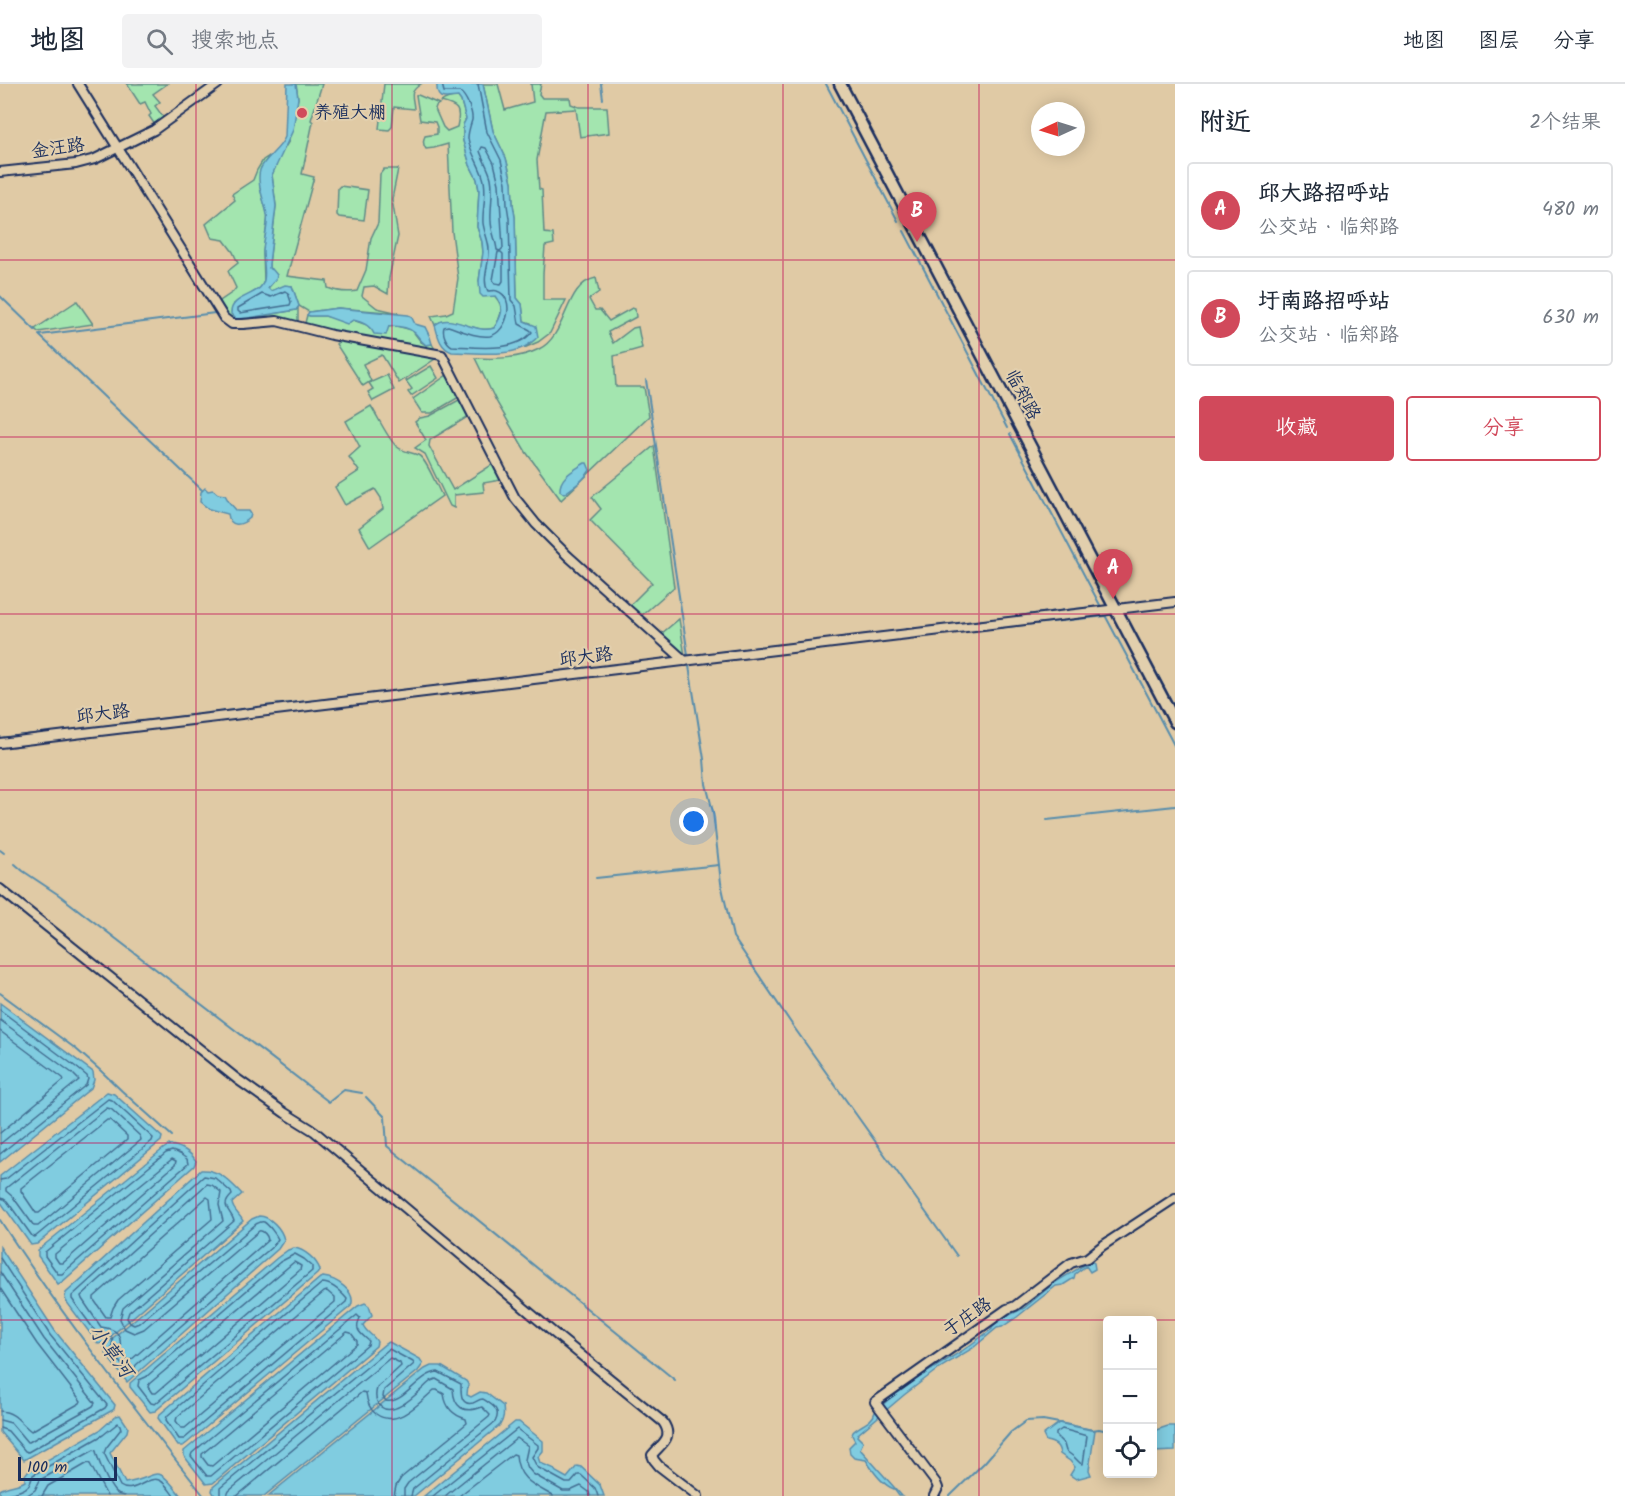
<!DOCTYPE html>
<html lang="zh">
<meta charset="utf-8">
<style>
body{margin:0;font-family:Kalam,"LXGW WenKai TC",sans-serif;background:#f2f2f3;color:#1f2937}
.controls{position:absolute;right:18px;bottom:18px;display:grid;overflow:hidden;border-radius:6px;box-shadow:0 3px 15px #0003}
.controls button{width:54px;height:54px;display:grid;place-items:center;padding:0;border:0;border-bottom:2px solid #e0e1e3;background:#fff;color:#1f2937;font:30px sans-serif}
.compass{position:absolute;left:1031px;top:18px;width:54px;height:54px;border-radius:50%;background:#fff;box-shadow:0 3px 15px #0003;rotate:266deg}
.scale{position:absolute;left:18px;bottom:15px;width:99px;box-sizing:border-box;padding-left:6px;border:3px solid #1b2f5e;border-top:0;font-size:16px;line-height:21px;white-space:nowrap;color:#1b2f5e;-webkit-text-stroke:4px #e2cfad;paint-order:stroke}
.you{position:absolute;left:694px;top:738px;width:21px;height:21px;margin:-15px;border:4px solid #fff;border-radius:50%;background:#1a73e8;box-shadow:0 0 0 9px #1a73e833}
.badge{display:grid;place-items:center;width:39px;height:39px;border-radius:50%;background:#d1495b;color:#fff;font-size:20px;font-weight:700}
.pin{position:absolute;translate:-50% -50px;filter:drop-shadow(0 2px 3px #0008)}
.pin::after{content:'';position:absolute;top:32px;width:21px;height:18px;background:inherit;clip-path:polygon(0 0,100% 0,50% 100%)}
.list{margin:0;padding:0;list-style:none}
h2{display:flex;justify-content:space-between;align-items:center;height:78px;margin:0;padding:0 24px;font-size:26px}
h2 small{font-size:20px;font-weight:400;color:#747a83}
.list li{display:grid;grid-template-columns:39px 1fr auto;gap:18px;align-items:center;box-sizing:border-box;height:96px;margin:0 12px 12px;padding:0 12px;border:2px solid #e0e1e3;border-radius:6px}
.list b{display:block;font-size:22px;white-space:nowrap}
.list p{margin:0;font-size:20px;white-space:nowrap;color:#747a83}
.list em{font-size:20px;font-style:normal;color:#747a83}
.actions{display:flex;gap:12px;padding:18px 24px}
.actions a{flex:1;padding:14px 0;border:2px solid #d1495b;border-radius:6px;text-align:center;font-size:21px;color:#d1495b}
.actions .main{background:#d1495b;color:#fff}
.icon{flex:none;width:33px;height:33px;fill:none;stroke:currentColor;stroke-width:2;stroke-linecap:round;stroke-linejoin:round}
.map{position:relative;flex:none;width:1175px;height:1412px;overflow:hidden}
header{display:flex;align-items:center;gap:36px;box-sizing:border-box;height:84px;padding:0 30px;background:#fff;border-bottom:2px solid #e0e1e3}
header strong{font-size:28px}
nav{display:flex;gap:33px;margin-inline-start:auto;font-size:21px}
.search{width:420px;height:54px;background:#f2f2f3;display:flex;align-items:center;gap:15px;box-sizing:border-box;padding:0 21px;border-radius:6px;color:#747a83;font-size:22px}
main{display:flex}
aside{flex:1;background:#fff}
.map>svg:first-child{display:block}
.green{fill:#a3e5af;stroke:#5f8a86;stroke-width:1.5}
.water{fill:#80cce0;stroke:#588dac;stroke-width:1.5}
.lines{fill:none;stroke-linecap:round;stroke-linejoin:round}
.shore{stroke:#436e92;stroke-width:1.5}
.stream{stroke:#588dac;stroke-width:2}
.street-casing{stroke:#1b2f5e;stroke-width:12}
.secondary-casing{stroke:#1b2f5e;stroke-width:15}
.street{stroke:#e2cfad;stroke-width:8}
.secondary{stroke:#e2cfad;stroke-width:10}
.grid{fill:none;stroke:#c2185b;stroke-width:1.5;stroke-opacity:0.55}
.poi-dot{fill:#d1495b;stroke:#e2cfad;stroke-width:2}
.labels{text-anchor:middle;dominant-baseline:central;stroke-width:4.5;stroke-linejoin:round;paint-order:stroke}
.poi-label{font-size:18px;fill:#1b2f5e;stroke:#e2cfad;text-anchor:start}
.street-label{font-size:18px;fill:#1b2f5e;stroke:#e2cfad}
.water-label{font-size:20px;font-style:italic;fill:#253f6b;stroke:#e2cfad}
</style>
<header>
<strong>地图</strong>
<div class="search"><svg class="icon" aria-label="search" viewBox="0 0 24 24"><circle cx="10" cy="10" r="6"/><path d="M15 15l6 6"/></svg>搜索地点</div>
<nav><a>地图</a><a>图层</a><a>分享</a></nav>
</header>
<main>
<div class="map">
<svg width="1175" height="1412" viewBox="0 0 1175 1412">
<rect width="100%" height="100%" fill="#e0caa5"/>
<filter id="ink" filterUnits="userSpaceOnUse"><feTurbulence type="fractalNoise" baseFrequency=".0167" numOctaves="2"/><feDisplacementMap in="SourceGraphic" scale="12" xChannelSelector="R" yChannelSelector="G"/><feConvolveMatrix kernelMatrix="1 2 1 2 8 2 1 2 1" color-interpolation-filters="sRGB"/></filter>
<g filter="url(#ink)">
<g class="green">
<path d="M127,0H167L153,10L160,18L155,22L164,34L155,41L149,32L151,30L145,18L140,20Z"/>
<path d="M296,0H322L311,36L313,38L302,90L314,93L287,192L327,197L328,204C338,208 346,209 357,207L366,186L371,154L378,139L380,90L384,85H398L392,115L398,152L389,194L388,210L374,202L364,203L362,212L377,224L399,229L338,224L309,228L299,222L292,202L270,207L268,204L276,195L269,184V180L276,122L272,91L280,71L289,57L298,14Z"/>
<path d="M384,0H421C408,9 413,11 414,25L394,23L392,43L389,46L379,45Z"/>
<path d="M483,0H498L505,26L533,18L531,0H541L539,10L542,14H570L571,20L579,23H607L609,49L580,53L576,25L546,27L537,76L539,105L542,106L544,149L553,150L554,160L545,162L543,190V216H566L550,249L538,258L524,264L537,253L531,239L524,237L522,220L517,214L515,133L513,120L512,98L506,74L493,47Z"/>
<path d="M416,11H418L439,20L436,22L435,25L443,43L447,47L457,43C461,25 458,22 441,18C446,14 452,13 458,13L461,17L466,35L463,41V57L470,81L477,95L479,106L477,143L482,158L483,169L479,197C496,213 510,220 494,244C475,251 450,228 435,241L431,232L446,230L453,227L458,194L452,148L448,60L434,64L426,65C423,61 423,56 425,52L437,50V43L435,38L420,36Z"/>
<path d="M269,72L261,84L260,104L268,132L263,168L264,197L261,204L234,220L236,235L248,234L296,226L298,224V239L236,238L228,235L217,219L233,208L236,204L228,187L238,179L233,168L224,156L212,154L206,140L235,116L232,110L253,96L257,86L263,76Z"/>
<path d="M340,102L368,106L364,136L339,133L337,131L338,104Z"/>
<path d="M596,194L599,208L589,215L595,226H600L609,237L632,224L635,225L636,233L608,248L613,259L633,244L638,243L642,264L614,272L616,303H644L649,332L561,416L526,368L496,317L475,274C497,275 519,275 539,265C568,251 564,200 596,194Z"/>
<path d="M77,217L93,240L38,248L35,245Z"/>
<path d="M307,231L310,232H325L350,238L353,236L367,241L371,245L397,242L412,246L421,258L426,261L432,260L436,267L363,255L307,241L305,239Z"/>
<path d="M342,255L433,271L435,275L399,299L382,271L363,280L371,297L363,302L336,260Z"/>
<path d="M431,282L438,294L411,312L408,308L412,305L406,297Z"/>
<path d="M387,291L394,306L373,317L368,308L373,305L369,299Z"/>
<path d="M447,291L459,313L432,329H422L413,315Z"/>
<path d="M459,316L469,332L430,356L429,362L453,406L493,380L501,396L483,399L484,408L454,411V424L450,422L425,370L415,364L426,356L415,338L420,334L430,332Z"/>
<path d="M371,322C378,333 387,353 396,362C403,368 410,368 418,371C426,374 437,403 442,412L370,463L359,444L383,425L381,414L375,405L345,421L335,403L359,387L349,373L360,363L346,337Z"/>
<path d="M654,362L674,503L641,532L630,521L652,499L590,436L601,425L592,413Z"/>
<path d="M679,535L685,572L661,550Z"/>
</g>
<g class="water">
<path d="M287,0H296L298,14L293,46L272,91L276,122L269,180V184L273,186L277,191L276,195L268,204L271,207L285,201L292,202L299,222L296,226L248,234L236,235L231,230C230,210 261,213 264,196C266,187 263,177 263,168C263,158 269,140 267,131C265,118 256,100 260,86C265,73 280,66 285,53Z"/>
<path d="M437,0H483L493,47L506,74L512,98L513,120L515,133L517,214L522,220L524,237L536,242L538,253C533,257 528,262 522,264C504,273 472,268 452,268C440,264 438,252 435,241C450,227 475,251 494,244C502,232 505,224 496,212L483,213L480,210L479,197L483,168L482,158L477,143L479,106L477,95L470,81L463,57V41L466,35L461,17L458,13C445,14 436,18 437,0Z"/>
<path d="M338,224L408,231L411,232L415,240L425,243L430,253L432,260L426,261C420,257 419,253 415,249C409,243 396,242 389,242L386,251L374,250C370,241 362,238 353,236L347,240L325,232H310L307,231L309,228Z"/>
<path d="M585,379H587L590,386C584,397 573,403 564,410L560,407C559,393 574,386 585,379Z"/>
<path d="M205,404L208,407L213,406L218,410L225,411L229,418L237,427H249L251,430L250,434C241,442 230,444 228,430L209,425L200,418L201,408Z"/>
<path d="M0,919L93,988L94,996L91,1004L0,1078Z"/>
<path d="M107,1008L114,1010L162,1053L161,1057L37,1160L31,1161L0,1117V1092Z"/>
<path d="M169,1061C180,1062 191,1068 196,1077L194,1082L62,1198L58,1200L38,1172V1166L163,1065Z"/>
<path d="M201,1086C220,1085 230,1098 242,1110L232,1119C233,1127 240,1130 243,1137L103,1259L98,1260L66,1217L65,1213L66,1209Z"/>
<path d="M259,1132C270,1132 282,1145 284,1156L278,1165L127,1298L107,1272L104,1263L107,1259L252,1135Z"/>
<path d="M0,1163L55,1247L115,1321L114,1325L111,1327L24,1376L0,1348Z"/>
<path d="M294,1164C304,1165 317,1176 320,1186L317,1190L155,1327L150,1328L130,1303V1299L277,1174L288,1166Z"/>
<path d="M1091,1177L1094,1179L1095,1185L1090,1188L1086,1182L1075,1190L1074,1194L1063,1201L1056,1202L1017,1233L1002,1243L997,1244L973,1264L938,1285L904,1311L858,1350L857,1352L863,1358L860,1365L902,1412H899L894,1405C883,1401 872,1386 866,1376L854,1374L850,1370L849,1363L855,1357L852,1351L853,1348C860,1341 873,1338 875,1328L888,1316L924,1290L962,1267L992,1245V1243L999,1236L1024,1224L1054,1199Z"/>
<path d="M323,1193C336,1194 357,1208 351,1222L187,1359L183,1362H178L158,1334L159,1331L320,1194Z"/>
<path d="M365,1219L369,1222L372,1231L363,1241C366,1249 374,1251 377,1258L376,1262L213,1399L206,1400L184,1372V1367L358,1222Z"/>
<path d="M389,1258L420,1275L423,1280L418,1287L264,1412H215L212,1407L213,1403L385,1260Z"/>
<path d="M441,1282L466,1297L468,1300L467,1311L471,1313L480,1308L486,1309L503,1322C504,1330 504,1334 500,1341L414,1412H268L425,1285L431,1282Z"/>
<path d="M120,1331L128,1343L127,1348L110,1369L125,1399C160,1394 154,1376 181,1412H0V1406C8,1401 17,1402 25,1397V1391L28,1387L100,1346L116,1332Z"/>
<path d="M515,1338H519L543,1357V1367L538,1373L540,1379L553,1384L556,1388L567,1394L577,1382L581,1383L600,1401L604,1412H424Z"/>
<path d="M1059,1339L1095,1346L1089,1386L1091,1391L1076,1395L1070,1391L1075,1383L1070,1377L1060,1370C1059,1361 1055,1359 1046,1357L1043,1351Z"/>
<path d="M1168,1342H1175V1367L1153,1368V1347Z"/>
</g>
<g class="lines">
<g class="shore">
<path d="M442,0L444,8H460C466,12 473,28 472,36C470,43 468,48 468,54C470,68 479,80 483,93C488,108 482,124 483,139C484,148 489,157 489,166C490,179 481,196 488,207C489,207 496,206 497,207C516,213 508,248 490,252C477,254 460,246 448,242L444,243C442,249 446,259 452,262C476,263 516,269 532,248L530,246L519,240L516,222L511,216L509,134L507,121L506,99L501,76L487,48L478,0"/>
<path d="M482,63L486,64L494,79L499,100L503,164L500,167L497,166C496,156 491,147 491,137C490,123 494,109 491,94C489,85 483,76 480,67Z"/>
<path d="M498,168H501L503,170V197L501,200L495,199L493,196Z"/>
<path d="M285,207L288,209L291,218L290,221L240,229L238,227V224L262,210L271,213Z"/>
<path d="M0,926L76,983L87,992L88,995L86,1001L0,1070"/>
<path d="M0,936L72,989L79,996L0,1060"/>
<path d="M0,947L63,994L64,996L0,1049"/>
<path d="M107,1024L111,1025L140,1052L141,1056L38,1142H34L13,1113L6,1107V1104Z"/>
<path d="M107,1036H110L127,1052V1056L39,1129H36L21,1107V1104Z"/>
<path d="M172,1067L180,1070L187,1075L188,1080L62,1190H58L45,1172V1168L166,1069Z"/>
<path d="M172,1075L176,1077L175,1081L63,1179H59L55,1173V1170Z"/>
<path d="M204,1092L215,1094L231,1108L232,1111C219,1123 231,1126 234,1137L129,1228L127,1234L130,1239L134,1241L139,1239L256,1140C259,1139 261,1137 264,1138C269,1141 276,1151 278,1155L273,1162L136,1281L133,1288L128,1289L111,1266C115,1248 112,1254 98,1251L72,1215V1212Z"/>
<path d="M0,1096L6,1095L108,1015L112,1016L153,1054L152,1057L35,1153L32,1152L7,1117L4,1115L0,1114"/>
<path d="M207,1100L212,1101L221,1108L219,1121L223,1137L123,1224L120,1235L125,1245L134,1249L144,1245L259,1147C263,1146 268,1152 268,1156L131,1276L128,1277L120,1266C122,1250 117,1245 101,1243L82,1215L81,1212Z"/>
<path d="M207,1113L210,1115L212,1135L118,1216L113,1224L110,1233H106L94,1216V1213Z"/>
<path d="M295,1170L304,1175L312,1182V1187L155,1320L151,1319L138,1302L139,1296L146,1293L280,1178Z"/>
<path d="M0,1174L50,1251L107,1321L105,1324L28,1368L25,1367L8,1347L0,1344"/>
<path d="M294,1178L301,1182L300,1186L156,1309H152L148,1303L149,1300Z"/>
<path d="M0,1188L44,1255L95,1319L93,1322L29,1358H27L11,1339L0,1336"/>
<path d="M322,1199C332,1199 341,1208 347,1215L346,1218L184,1355H179L166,1336L167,1332Z"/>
<path d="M0,1204L37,1260L81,1317L80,1319L31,1347C20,1339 16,1328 0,1327"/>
<path d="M327,1207L335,1214V1218L185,1344H181L176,1337L177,1333L324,1208Z"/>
<path d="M357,1231L360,1234C354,1246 360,1249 369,1257L368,1261L211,1392H207L191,1372L192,1369Z"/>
<path d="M347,1248L351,1249L357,1257V1260L212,1382L208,1381L202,1373V1370Z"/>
<path d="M1062,1345L1087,1352L1083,1380L1080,1379L1074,1373L1066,1367L1064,1360L1056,1352V1349Z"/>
<path d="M0,1411C8,1410 24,1408 29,1401C31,1398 32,1394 33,1391L103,1351L118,1339L120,1341L121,1345L106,1364L104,1369L120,1402C134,1412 149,1389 161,1397C166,1400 170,1407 174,1412"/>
<path d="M26,1412L35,1406L40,1396L94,1366L96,1367C98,1377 108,1400 115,1408C118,1411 120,1411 124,1412"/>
<path d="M42,1412L48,1402L88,1379L90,1380L107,1412"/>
<path d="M220,1412V1404L389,1265L413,1278L414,1280L384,1306L383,1313L386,1317C403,1321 419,1289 438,1288L461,1300C461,1308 460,1322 473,1319C476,1318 479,1315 483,1315C492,1321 502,1326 495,1338L413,1405L411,1412"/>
<path d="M227,1412L229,1407L390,1274L400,1279L401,1282L377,1304C375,1311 375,1318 381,1323C395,1334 420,1306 431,1297L436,1295L453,1305C454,1324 464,1330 482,1323L490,1331L489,1333L408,1399L404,1405V1412"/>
<path d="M237,1412L362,1308L366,1309C367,1318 369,1325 376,1330C397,1345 419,1319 434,1306H437L444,1310C446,1324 453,1331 466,1335L467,1339L401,1394L396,1402L394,1412"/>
<path d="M433,1412L517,1345L538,1361V1364L532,1373L537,1383L566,1399H571L578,1391H581L595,1404L598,1412"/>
<path d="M445,1412L517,1354L528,1362L525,1376L528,1384L533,1390L563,1407H570L581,1402L589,1408L590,1412"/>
<path d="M459,1412L513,1370L516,1371C518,1396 534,1401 553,1412"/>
</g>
<g class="stream">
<path d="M601,0L603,15"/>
<path d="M826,0L898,137"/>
<path d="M904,147L1007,344"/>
<path d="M0,212L35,246"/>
<path d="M39,251L202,406"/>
<path d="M40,251L215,229"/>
<path d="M646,296L688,571"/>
<path d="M1010,350L1101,523"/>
<path d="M1074,434L1119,519"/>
<path d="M1125,530L1175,624"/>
<path d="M1106,533L1175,663"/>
<path d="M870,558L1106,532"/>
<path d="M695,571L1101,522"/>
<path d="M689,582L704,675L706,700L713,728L721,799L733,853L793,942L957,1172"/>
<path d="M456,600L676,574"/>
<path d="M265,622L449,601"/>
<path d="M62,647L259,623"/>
<path d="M0,654L52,648"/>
<path d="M71,655L371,618"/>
<path d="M0,663L60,656"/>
<path d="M1047,736L1175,722"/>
<path d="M0,766L4,769"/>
<path d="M15,780L23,787L59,811L329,1018L344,1006L362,1009"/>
<path d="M596,794L719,781"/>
<path d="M0,909L76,965L101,987L122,1007L172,1052"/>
<path d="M366,1013L385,1033L387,1062L675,1296"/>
<path d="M0,1136C62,1232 133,1322 204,1412"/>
<path d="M1060,1339L1092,1346L1099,1345L1108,1347"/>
<path d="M950,1412L984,1379L1011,1348L1026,1337L1043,1336L1059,1339"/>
</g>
<defs>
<g id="street">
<path d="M78,0L224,234L232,240H243L277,237L332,251L442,271L515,414L536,440L568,472L685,577"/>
<path d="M0,88L76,80L95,75L154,46L218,0"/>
<path d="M0,659L1175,518"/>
<path d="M0,805L237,995L285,1029L314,1047L554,1249L663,1338C674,1354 662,1359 652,1371L654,1376L659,1382L698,1412"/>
<path d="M934,1412L938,1404L936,1399L875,1318L1007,1225L1015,1222L1071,1179L1087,1174L1102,1162L1175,1114"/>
</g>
<path id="secondary" d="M840,0L1175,638"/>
</defs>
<use href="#street" class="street-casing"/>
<use href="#secondary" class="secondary-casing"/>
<use href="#street" class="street"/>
<use href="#secondary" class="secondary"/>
</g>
</g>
<path class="grid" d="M196,0V1412M392,0V1412M588,0V1412M783,0V1412M979,0V1412M0,176H1175M0,353H1175M0,530H1175M0,706H1175M0,882H1175M0,1059H1175M0,1236H1175"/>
<circle class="poi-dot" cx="302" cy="29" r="6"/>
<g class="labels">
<g class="poi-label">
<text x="314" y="29">养殖大棚</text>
</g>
<g class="street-label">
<text transform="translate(58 65) rotate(-8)">金汪路</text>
<text transform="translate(1022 311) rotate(62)">临郑路</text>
<text transform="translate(586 574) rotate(-7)">邱大路</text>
<text transform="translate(103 631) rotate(-7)">邱大路</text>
<text transform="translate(968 1234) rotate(-35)">于庄路</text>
</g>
<g class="water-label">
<text transform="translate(110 1268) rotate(54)">小草河</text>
</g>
</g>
</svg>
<div class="controls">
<button>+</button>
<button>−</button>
<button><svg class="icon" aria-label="locate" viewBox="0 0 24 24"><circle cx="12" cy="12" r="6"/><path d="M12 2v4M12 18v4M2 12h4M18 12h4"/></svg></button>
</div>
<svg class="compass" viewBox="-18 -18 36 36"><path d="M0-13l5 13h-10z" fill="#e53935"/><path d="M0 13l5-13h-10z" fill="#747a83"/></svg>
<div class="scale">100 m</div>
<div class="you"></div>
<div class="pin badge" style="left:1113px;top:515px">A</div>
<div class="pin badge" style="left:917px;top:158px">B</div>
</div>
<aside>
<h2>附近<small>2个结果</small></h2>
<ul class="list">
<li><span class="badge">A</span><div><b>邱大路招呼站</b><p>公交站 · 临郑路</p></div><em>480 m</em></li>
<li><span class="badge">B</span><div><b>圩南路招呼站</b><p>公交站 · 临郑路</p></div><em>630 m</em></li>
</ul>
<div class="actions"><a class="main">收藏</a><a>分享</a></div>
</aside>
</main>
